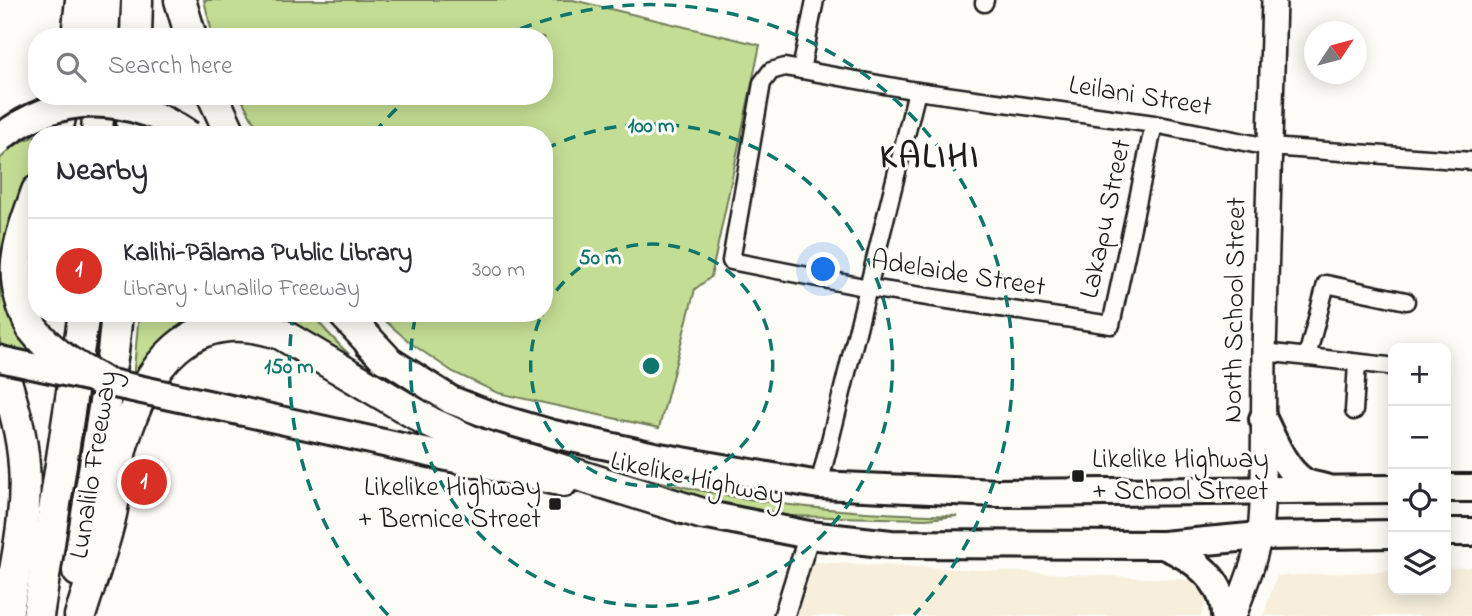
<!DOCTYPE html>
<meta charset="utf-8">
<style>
body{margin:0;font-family:"Indie Flower",sans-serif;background:#f7f7f7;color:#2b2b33}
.controls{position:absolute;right:21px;bottom:21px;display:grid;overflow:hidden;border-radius:14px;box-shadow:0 4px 18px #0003}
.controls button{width:63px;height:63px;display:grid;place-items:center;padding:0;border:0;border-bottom:2px solid #e1e1e2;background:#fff;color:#2b2b33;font:35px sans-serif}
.compass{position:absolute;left:1304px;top:21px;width:63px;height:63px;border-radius:50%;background:#fff;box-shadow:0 4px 18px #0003;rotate:54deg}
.you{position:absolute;left:824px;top:270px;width:24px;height:24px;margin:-18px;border:5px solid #fff;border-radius:50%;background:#1a73e8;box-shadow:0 0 0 10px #1a73e833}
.badge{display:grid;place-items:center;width:46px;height:46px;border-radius:50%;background:#d93025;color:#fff;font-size:23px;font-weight:700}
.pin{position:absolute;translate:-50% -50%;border:4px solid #fff;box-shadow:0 2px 7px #0006}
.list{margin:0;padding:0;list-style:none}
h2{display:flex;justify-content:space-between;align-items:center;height:91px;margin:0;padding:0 28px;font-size:30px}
h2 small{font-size:23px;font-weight:400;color:#7c7c81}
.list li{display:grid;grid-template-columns:46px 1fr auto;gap:21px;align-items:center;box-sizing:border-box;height:105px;padding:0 28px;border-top:2px solid #e1e1e2}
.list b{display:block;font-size:26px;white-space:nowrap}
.list p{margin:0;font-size:23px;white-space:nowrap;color:#7c7c81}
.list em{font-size:23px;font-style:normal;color:#7c7c81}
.icon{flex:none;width:38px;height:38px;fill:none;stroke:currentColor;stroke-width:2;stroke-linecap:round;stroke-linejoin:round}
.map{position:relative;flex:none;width:1472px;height:616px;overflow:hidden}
.search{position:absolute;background:#fff;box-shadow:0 4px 18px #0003;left:28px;top:28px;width:525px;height:77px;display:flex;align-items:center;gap:18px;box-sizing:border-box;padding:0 24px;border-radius:28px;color:#7c7c81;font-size:26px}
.panel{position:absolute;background:#fff;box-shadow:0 4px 18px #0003;left:28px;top:126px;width:525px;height:196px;border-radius:28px}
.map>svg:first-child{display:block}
.built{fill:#f7eedc}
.green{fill:#c4dd94;stroke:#707c58;stroke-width:2}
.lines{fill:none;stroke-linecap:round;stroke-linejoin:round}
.minor-casing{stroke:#1c1c1c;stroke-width:21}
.tertiary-casing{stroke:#1c1c1c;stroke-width:24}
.secondary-casing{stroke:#1c1c1c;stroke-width:28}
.trunk-casing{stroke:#1c1c1c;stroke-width:32}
.motorway-casing{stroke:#1c1c1c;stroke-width:35}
.minor{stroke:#fdfcf7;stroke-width:16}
.tertiary{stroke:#fdfcf7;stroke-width:19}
.secondary{stroke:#fdfcf7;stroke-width:23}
.trunk{stroke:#fdfcf7;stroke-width:26}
.motorway{stroke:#fdfcf7;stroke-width:30}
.primary-bridge-casing{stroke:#1c1c1c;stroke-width:30;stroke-linecap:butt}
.trunk-bridge-casing{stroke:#1c1c1c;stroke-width:32;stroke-linecap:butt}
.motorway-bridge-casing{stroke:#1c1c1c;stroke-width:35;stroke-linecap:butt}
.primary-bridge{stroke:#fdfcf7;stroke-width:24}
.trunk-bridge{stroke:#fdfcf7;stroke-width:26}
.motorway-bridge{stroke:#fdfcf7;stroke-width:30}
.ring{fill:none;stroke:#0f766e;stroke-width:3.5;stroke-dasharray:12 9}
.poi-dot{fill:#1c1c1c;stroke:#fdfcf7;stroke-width:2.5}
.labels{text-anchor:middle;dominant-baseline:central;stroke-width:6;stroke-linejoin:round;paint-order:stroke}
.street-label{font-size:28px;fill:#1c1c1c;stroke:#fdfcf7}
.poi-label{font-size:28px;fill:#1c1c1c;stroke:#fdfcf7;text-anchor:start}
.district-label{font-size:35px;font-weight:bold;letter-spacing:2px;fill:#1c1c1c;stroke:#fdfcf7}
.centre{fill:#0f766e;stroke:#fdfcf7;stroke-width:3.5}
.ring-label{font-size:21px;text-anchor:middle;font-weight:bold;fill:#0f766e;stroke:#fdfcf7;stroke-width:6;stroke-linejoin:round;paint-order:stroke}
</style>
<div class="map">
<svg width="1472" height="616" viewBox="0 0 1472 616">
<rect width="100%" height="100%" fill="#fdfcf7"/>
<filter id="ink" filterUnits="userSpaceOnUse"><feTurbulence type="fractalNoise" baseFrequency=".0143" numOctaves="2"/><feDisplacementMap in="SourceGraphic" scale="14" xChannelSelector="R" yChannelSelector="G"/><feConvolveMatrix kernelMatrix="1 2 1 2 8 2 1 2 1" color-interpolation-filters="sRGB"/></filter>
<g filter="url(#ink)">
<g class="built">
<path d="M812,562L1212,581L1201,616H797Z"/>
<path d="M1472,567V616H1263L1277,576L1393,571V590H1446V568Z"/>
</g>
<g class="green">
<path d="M204,0H573L760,45L711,277L695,289L659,428L498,393L453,372L412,344L376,313H544V135H261L240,96H544V37H213Z"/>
<path d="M37,135V163L12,240L19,332L38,360L1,348L0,342V159L14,145Z"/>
<path d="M139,313H311C346,356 388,393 437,419C485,444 542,455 594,466C649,479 705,493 761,501C826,511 892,514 957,516L926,519L743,515L571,475L478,448L447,434L293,342C252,321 201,324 167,357C159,365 151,372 147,382L133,380Z"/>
</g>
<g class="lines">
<defs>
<g id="minor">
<path d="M984,3L985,0"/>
<path d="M801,70L815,0"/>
<path d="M1154,124L1111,325L869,288L731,261L762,83L771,71L785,67L917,91L1154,124L1269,147L1472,161"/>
<path d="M1264,352L1388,366"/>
<path d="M1307,357L1326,284L1406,301"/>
<path d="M1354,411L1357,363"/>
<path d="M819,485L917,91"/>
</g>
<path id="tertiary" d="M784,616L809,535"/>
<path id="secondary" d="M1234,616L1252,566L1260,536L1263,491L1264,352L1274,0"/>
<g id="trunk">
<path d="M369,345L385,358L451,400L495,417L553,434L654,456L819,485L997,493L1393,489"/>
<path d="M244,412L564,483"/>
<path d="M1263,419C1273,439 1284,469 1303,481C1309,485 1318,486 1325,488"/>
<path d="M1446,488H1472"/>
<path d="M683,510L809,535L891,544L1163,545L1260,536L1393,534"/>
<path d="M1446,532H1472"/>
<path d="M1163,545C1192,557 1225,580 1225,616"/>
</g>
<g id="motorway">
<path d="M180,0L191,37"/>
<path d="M77,37L81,0"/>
<path d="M103,37L105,0"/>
<path d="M136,37L137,0"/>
<path d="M213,96L231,135"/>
<path d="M56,135L65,96"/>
<path d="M97,135L99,96"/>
<path d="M132,135L133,96"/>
<path d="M343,313L385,358"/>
<path d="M32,328C5,274 18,245 37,191"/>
<path d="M0,361C10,395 22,430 24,466C28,515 15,567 7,616"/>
<path d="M78,571L113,352L117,313"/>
<path d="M38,616L84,313"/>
<path d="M80,616C90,582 104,548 111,514C116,492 116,468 122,446C145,367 190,302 281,334L431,423L475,443L703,514"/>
</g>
</defs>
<use href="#minor" class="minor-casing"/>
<use href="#tertiary" class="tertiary-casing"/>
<use href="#secondary" class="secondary-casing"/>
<use href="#trunk" class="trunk-casing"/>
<use href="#motorway" class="motorway-casing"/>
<use href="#minor" class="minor"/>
<use href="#tertiary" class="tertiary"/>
<use href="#secondary" class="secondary"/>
<use href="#trunk" class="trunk"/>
<use href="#motorway" class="motorway"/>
<defs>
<path id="primary-bridge" d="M0,359L92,379"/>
<g id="trunk-bridge">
<path d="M0,138C59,91 129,94 190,135"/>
<path d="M101,381L244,412"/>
</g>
<path id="motorway-bridge" d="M32,328C52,354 73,365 101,381"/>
</defs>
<use href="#primary-bridge" class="primary-bridge-casing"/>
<use href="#trunk-bridge" class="trunk-bridge-casing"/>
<use href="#motorway-bridge" class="motorway-bridge-casing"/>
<use href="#primary-bridge" class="primary-bridge"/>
<use href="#trunk-bridge" class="trunk-bridge"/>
<use href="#motorway-bridge" class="motorway-bridge"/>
</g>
</g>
<g class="ring">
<path d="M545 308A121 121 0 1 1 542 314"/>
<path d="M545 149A241 241 0 1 1 416 314"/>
<path d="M388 615A362 362 0 0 1 293 316M374 133A362 362 0 0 1 409 97M501 37A362 362 0 0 1 914 615"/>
</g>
<g class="poi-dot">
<rect x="1071" y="469" width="14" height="14" rx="3.5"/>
<rect x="548" y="497" width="14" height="14" rx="3.5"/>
</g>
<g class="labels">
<g class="street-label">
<text transform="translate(1140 97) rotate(9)">Leilani Street</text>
<text transform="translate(1107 219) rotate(-78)">Lakapu Street</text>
<text transform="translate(958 275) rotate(9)">Adelaide Street</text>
<text transform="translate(1236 310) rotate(-89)">North School Street</text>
<text transform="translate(95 465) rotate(-81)">Lunalilo Freeway</text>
<text transform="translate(697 480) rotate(12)">Likelike Highway</text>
</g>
<g class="poi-label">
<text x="1092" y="460">Likelike Highway<tspan x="1092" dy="32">+ School Street</tspan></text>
<text x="541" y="488" text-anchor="end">Likelike Highway<tspan x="541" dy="32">+ Bernice Street</tspan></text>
</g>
<g class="district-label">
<text x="930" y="158">KALIHI</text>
</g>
</g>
<circle cx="651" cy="366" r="10" class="centre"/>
<g class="ring-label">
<text x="651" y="132">100 m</text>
<text x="600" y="264">50 m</text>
<text x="289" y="373">150 m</text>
</g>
</svg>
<div class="controls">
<button>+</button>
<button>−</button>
<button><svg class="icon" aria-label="locate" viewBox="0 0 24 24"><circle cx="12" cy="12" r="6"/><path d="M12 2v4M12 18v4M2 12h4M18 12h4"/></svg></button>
<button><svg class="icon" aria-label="layers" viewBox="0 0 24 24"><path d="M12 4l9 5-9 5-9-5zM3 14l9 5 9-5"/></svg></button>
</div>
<svg class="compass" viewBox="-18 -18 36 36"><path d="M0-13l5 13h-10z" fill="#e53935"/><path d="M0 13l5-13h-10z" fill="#7c7c81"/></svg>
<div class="you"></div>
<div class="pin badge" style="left:144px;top:482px">1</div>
<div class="search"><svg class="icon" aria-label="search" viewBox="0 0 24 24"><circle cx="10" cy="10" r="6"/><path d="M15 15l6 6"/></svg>Search here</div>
<section class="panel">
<h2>Nearby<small></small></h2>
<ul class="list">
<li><span class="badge">1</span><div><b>Kalihi-Pālama Public Library</b><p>Library · Lunalilo Freeway</p></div><em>300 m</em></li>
</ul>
</section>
</div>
